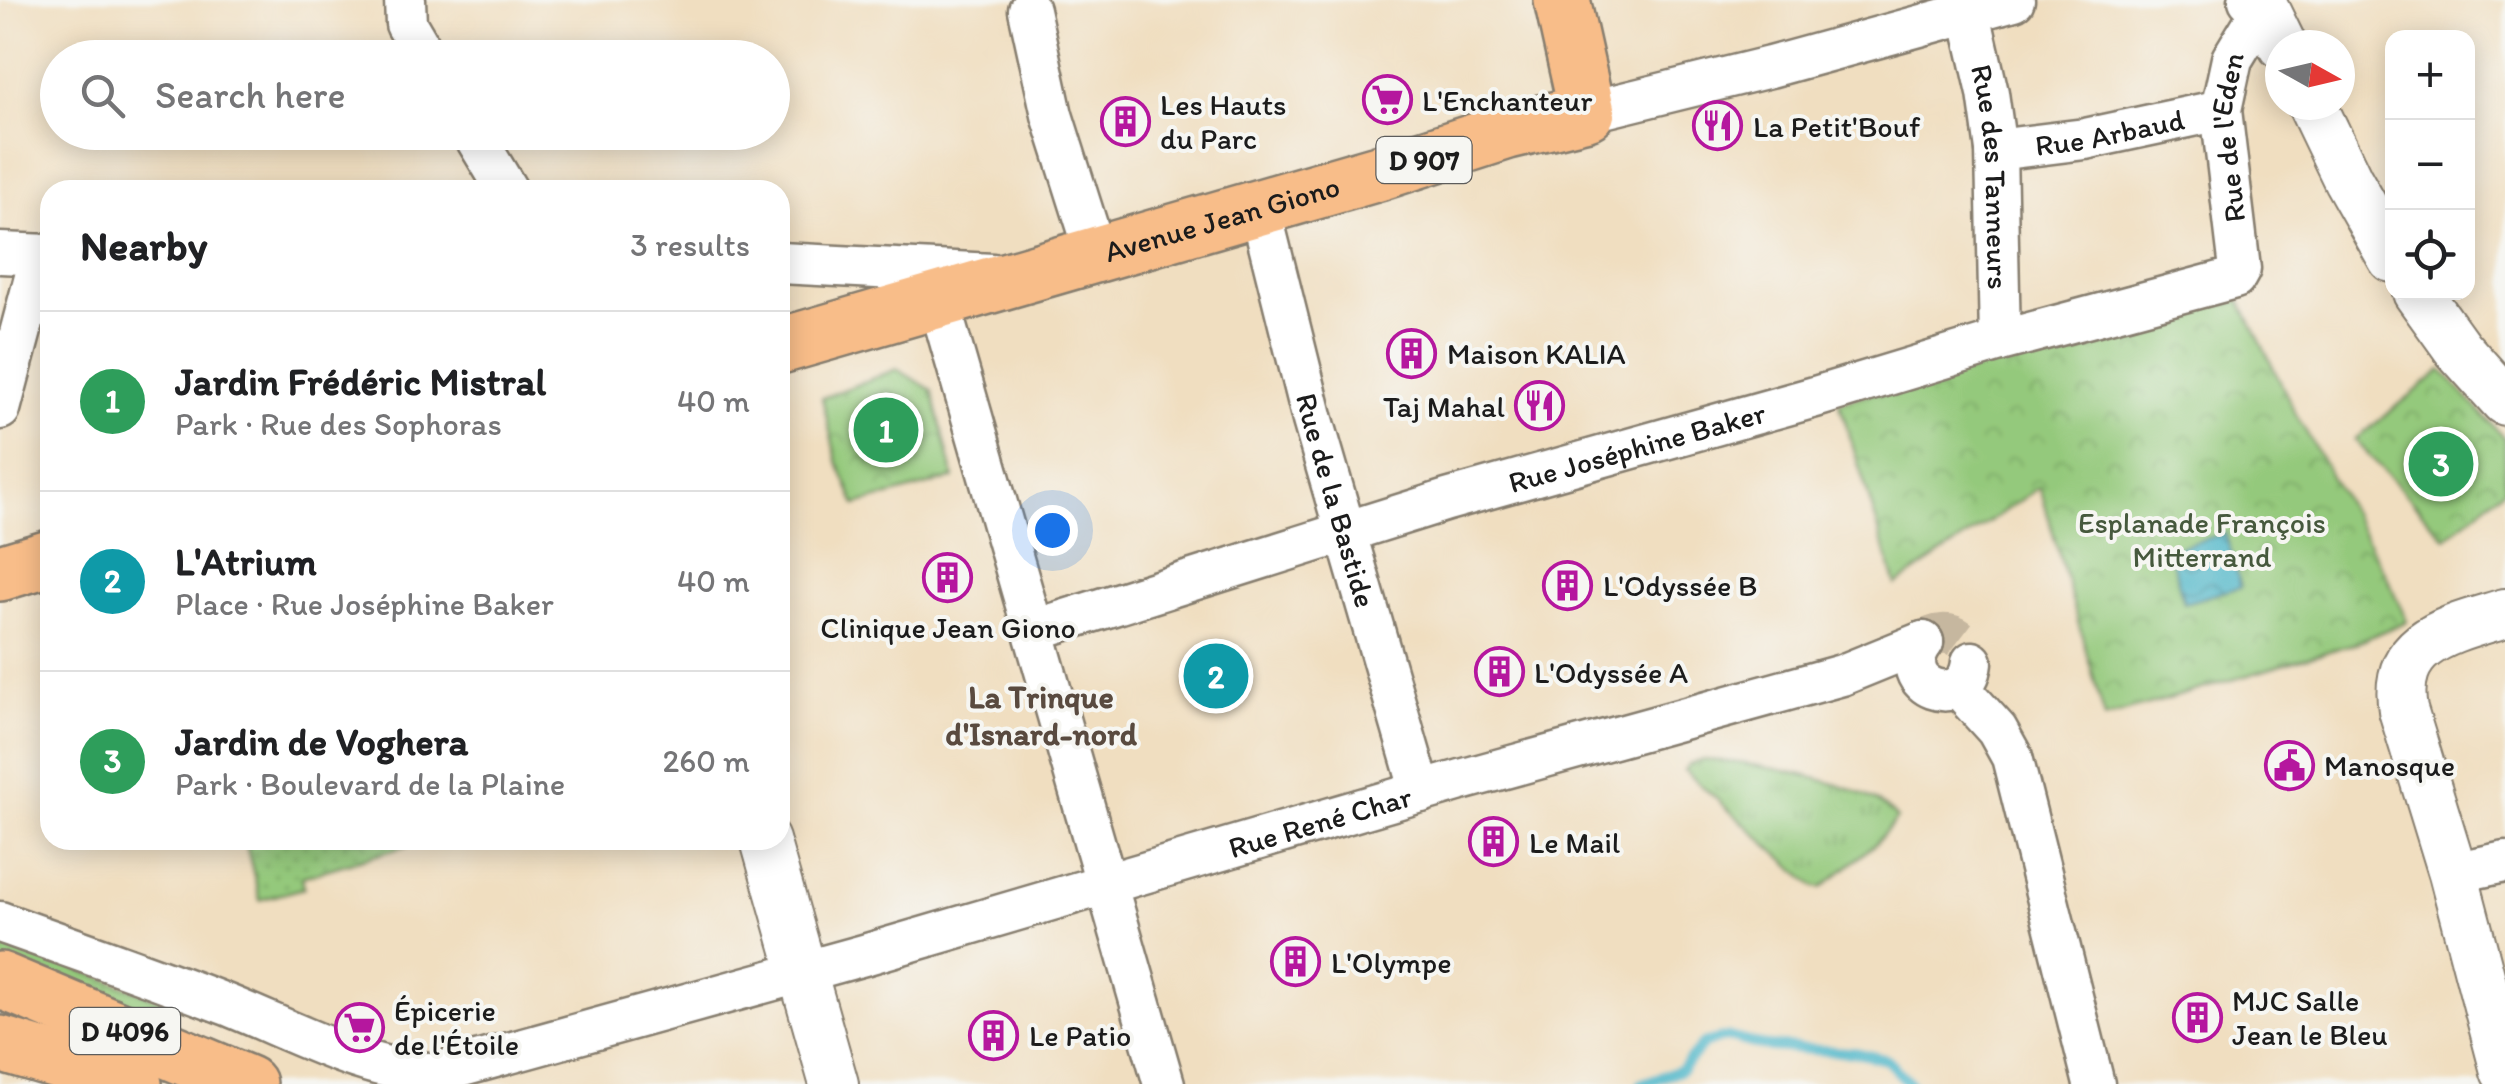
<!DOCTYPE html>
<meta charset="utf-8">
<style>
body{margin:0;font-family:Itim,sans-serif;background:#f2f2f2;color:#202124}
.controls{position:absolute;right:30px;top:30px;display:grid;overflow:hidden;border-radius:20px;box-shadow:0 5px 25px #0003}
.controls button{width:90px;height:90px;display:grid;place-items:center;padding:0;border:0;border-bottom:2px solid #e0e0e0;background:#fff;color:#202124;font:50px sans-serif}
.compass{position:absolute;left:2265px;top:30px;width:90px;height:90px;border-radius:50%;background:#fff;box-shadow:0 5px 25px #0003;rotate:98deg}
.you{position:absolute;left:1052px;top:530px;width:35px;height:35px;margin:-25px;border:8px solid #fff;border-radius:50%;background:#1a73e8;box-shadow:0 0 0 15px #1a73e833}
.badge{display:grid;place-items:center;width:65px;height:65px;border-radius:50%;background:#1a73e8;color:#fff;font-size:32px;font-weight:700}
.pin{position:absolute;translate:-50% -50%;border:5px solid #fff;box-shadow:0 2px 10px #0006}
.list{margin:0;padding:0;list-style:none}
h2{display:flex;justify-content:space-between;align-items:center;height:130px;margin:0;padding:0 40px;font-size:42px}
h2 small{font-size:32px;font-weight:400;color:#757577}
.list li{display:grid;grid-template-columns:65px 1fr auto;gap:30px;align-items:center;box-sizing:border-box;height:180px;padding:0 40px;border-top:2px solid #e0e0e0}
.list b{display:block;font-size:38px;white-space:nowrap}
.list p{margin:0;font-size:32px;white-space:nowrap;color:#757577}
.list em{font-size:32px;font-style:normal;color:#757577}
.icon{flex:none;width:55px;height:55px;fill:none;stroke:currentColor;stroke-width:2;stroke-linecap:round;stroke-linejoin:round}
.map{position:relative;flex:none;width:2505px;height:1084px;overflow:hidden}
.search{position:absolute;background:#fff;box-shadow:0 5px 25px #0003;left:40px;top:40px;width:750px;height:110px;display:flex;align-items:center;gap:25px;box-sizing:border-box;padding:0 35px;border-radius:55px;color:#757577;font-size:38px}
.panel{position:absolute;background:#fff;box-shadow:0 5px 25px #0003;left:40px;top:180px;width:750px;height:670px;border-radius:30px}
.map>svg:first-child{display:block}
.grass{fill:url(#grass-tufts);stroke:#58724c;stroke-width:2.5}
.park{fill:url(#park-crowns);stroke:#58724c;stroke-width:2.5}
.garden{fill:url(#garden-dots);stroke:#58724c;stroke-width:2.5}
.water{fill:url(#water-waves);stroke:#346872;stroke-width:2.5}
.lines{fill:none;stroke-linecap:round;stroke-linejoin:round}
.stream{stroke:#4bb5c8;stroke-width:11}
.minor-tunnel{stroke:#c6b79f;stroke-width:40;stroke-dasharray:40 20;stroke-linecap:butt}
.minor-casing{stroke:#867d6e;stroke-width:45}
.tertiary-casing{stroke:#867d6e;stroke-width:52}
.primary-casing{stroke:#867d6e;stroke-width:60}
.minor{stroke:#fff;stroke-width:40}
.tertiary{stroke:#fff;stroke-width:48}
.primary{stroke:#f8bd89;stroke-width:55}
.labels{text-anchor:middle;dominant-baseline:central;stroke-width:8;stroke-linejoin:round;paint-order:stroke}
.shield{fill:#f6f6f2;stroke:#5d5d5c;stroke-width:2.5}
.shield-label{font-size:28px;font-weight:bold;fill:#1c1c1c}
.poi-label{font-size:30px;fill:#1c1c1c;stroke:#f6f6f2;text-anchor:start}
.street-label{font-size:30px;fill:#1c1c1c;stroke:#f6f6f2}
.park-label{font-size:30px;fill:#46593d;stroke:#f6f6f2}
.neighbourhood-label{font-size:32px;font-weight:bold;fill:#594a3f;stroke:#f6f6f2}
</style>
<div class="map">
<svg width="2505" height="1084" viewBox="0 0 2505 1084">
<defs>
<pattern id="grass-tufts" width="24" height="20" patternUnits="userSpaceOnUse" patternTransform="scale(2.5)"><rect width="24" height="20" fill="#94c97b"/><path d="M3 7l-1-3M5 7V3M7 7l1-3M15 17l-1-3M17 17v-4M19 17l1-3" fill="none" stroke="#7fac6a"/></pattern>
<pattern id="park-crowns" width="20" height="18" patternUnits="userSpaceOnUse" patternTransform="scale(2.5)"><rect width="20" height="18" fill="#94c97b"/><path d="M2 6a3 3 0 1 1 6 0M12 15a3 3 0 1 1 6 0" fill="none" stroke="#7fac6a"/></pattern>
<pattern id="garden-dots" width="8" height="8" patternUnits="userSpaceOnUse" patternTransform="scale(2.5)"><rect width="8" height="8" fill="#94c97b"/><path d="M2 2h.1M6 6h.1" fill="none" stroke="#7fac6a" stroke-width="1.8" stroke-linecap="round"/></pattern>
<pattern id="water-waves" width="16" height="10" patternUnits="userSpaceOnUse" patternTransform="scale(2.5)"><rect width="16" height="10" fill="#4bb5c8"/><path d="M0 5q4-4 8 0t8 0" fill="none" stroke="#3e92a2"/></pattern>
</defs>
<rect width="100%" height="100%" fill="#f6f6f2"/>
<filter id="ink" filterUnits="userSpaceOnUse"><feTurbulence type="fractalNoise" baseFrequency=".01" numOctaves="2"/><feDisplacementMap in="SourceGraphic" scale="20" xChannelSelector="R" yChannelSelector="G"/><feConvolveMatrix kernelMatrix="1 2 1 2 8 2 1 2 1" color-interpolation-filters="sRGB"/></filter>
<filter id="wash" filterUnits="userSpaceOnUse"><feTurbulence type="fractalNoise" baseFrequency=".0048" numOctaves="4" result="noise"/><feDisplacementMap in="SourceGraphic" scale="40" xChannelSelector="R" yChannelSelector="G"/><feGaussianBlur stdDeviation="2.25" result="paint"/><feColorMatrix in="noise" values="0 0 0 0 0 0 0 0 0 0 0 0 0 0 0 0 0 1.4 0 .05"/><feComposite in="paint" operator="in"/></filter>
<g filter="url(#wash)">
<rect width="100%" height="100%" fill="#f0dec0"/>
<g class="grass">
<path d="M1704,760C1750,761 1870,782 1897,819L1876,843L1822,888L1815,887L1684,770L1689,764Z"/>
<path d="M0,939L176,1006L166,1028L0,964Z"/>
</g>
<g class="park">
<path d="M2240,300L2295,412L2386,574L2407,621L2359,642L2105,718L2040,487L1896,585L1839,402L2150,318Z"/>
<path d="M897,369L932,390L954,478L856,505L837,461L822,398Z"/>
<path d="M2442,370L2505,439V488L2446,538L2355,440Z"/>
</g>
<path class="garden" d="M245,840H409L410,845L302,877L304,888L260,900Z"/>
<path class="water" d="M2225,533L2241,587L2184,603L2169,550Z"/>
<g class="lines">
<path class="stream" d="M1641,1084L1681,1070L1704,1043L1728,1037L1763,1046L1858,1053L1887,1060L1910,1084"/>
</g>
</g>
<g filter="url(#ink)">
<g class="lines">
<path class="minor-tunnel" d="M1923,642C1944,625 1969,636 1972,662"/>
<defs>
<g id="minor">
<path d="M405,0L406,24L426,58"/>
<path d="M1029,10L1052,115L1096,254"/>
<path id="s1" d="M1970,14L1988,93L1996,150L2000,341"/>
<path d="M1587,112L1770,67L2014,0"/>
<path d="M472,132L507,190"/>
<path id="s2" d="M1996,150L2085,139L2221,110"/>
<path id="s3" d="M1260,208L1313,420L1421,792"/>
<path d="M0,253L50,255"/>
<path d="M780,263L993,274"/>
<path d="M938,299L1164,1084"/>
<path d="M0,409L41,255"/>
<path id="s4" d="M1034,630L1447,500L1815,397L2000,341L2235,278L2240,269L2221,110L2232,59L2263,8L2249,0"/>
<path d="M1923,642C1891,687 1967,714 1972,662"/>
<path d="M1958,687L1997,730L2012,757L2094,1084"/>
<path d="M2453,873L2505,862"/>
<path id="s5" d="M0,922C75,949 151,975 225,1004C289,1029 369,1074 437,1073L864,955L1461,780L1842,675L1923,642"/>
</g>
<g id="tertiary">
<path d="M2260,0L2282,45"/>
<path d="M2312,105L2348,180L2392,258"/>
<path d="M2417,292L2458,349L2505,401"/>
<path d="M2505,613C2450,630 2391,640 2403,710L2453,873L2505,1071"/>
<path d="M765,840L834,1084"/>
</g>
<g id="primary">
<path id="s6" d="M780,346L1378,173L1508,131L1587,112L1562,0"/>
<path d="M0,573L50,558"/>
<path d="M0,980L248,1084"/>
<path d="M0,1044L134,1084"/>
</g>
</defs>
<use href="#minor" class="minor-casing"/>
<use href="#tertiary" class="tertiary-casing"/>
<use href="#primary" class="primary-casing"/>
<use href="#minor" class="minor"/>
<use href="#tertiary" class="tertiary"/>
<use href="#primary" class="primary"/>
</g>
</g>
<defs>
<symbol id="supermarket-ring" viewBox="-11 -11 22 22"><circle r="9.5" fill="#f6f6f2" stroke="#b5179e" stroke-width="1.5"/><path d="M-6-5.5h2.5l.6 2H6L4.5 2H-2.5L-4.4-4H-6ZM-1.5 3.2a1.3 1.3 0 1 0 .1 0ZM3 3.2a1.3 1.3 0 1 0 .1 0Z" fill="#b5179e"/></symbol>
<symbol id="building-ring" viewBox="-11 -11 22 22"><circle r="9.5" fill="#f6f6f2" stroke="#b5179e" stroke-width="1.5"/><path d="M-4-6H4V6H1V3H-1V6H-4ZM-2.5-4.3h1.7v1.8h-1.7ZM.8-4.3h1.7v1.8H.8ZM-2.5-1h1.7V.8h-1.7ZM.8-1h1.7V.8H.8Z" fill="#b5179e"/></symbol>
<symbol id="restaurant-ring" viewBox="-11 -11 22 22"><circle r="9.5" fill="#f6f6f2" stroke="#b5179e" stroke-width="1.5"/><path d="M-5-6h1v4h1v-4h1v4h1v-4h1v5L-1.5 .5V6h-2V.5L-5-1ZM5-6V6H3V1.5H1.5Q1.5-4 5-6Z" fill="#b5179e"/></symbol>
<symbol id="civic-ring" viewBox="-11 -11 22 22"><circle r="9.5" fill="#f6f6f2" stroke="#b5179e" stroke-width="1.5"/><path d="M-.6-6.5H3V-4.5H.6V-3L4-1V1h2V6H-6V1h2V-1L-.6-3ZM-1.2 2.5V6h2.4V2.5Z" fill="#b5179e"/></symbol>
</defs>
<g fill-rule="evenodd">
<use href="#supermarket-ring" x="1360" y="72" width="55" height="55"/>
<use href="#building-ring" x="1098" y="94" width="55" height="55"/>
<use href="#restaurant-ring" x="1690" y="98" width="55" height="55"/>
<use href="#building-ring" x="1384" y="326" width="55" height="55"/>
<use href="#restaurant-ring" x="1512" y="378" width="55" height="55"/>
<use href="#building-ring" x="920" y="550" width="55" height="55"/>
<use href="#building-ring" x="1540" y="558" width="55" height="55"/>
<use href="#building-ring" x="1472" y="644" width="55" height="55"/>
<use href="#civic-ring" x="2262" y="738" width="55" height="55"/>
<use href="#building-ring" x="1466" y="814" width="55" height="55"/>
<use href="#building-ring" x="1268" y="934" width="55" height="55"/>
<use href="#building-ring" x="2170" y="990" width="55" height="55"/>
<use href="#supermarket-ring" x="332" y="1000" width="55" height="55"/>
<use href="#building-ring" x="966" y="1008" width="55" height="55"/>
</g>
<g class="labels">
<g class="shield">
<rect x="1376.5" y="137" width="95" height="46" rx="8"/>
<rect x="70" y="1008" width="110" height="46" rx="8"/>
</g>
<g class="shield-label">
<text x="1424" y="160">D 907</text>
<text x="125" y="1031">D 4096</text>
</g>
<g class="poi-label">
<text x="1422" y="100">L'Enchanteur</text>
<text x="1160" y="104">Les Hauts<tspan x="1160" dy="34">du Parc</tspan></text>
<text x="1753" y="126">La Petit'Bouf</text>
<text x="1447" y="353">Maison KALIA</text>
<text x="1505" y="406" text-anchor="end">Taj Mahal</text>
<text x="1603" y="585">L'Odyssée B</text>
<text x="948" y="627" text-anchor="middle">Clinique Jean Giono</text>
<text x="1534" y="672">L'Odyssée A</text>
<text x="2324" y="765">Manosque</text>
<text x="1529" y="842">Le Mail</text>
<text x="1331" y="962">L'Olympe</text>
<text x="2232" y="1000">MJC Salle<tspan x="2232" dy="34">Jean le Bleu</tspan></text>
<text x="394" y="1010">Épicerie<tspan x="394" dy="34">de l'Étoile</tspan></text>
<text x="1029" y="1035">Le Patio</text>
</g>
<g class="street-label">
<text stroke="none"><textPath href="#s2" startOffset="115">Rue Arbaud</textPath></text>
<text stroke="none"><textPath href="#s4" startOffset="1395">Rue de l'Eden</textPath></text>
<text stroke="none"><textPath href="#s1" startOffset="165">Rue des Tanneurs</textPath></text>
<text stroke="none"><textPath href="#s6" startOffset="460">Avenue Jean Giono</textPath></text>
<text stroke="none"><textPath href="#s4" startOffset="630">Rue Joséphine Baker</textPath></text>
<text stroke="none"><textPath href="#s3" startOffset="302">Rue de la Bastide</textPath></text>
<text stroke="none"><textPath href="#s5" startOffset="1382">Rue René Char</textPath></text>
</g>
<g class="park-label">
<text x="2202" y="522">Esplanade François<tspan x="2202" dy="34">Mitterrand</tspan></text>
</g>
<g class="neighbourhood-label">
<text x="1041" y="697">La Trinque<tspan x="1041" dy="37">d'Isnard-nord</tspan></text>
</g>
</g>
</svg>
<div class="controls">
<button>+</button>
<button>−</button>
<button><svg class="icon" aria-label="locate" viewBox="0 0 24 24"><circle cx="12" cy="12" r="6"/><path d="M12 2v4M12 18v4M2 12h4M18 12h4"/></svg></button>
</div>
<svg class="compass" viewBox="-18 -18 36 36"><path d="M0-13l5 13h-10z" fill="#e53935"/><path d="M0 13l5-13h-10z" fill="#757577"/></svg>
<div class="you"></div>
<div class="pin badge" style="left:886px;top:430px;background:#2e9e5b">1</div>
<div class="pin badge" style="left:1216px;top:676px;background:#0f9aa8">2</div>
<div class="pin badge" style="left:2441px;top:464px;background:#2e9e5b">3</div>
<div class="search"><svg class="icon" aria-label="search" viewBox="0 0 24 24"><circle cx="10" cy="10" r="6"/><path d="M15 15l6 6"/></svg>Search here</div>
<section class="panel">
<h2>Nearby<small>3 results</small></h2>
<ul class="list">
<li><span class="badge" style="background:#2e9e5b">1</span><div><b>Jardin Frédéric Mistral</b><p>Park · Rue des Sophoras</p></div><em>40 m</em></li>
<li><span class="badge" style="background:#0f9aa8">2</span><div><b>L'Atrium</b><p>Place · Rue Joséphine Baker</p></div><em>40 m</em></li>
<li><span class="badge" style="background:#2e9e5b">3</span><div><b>Jardin de Voghera</b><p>Park · Boulevard de la Plaine</p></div><em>260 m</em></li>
</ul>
</section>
</div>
